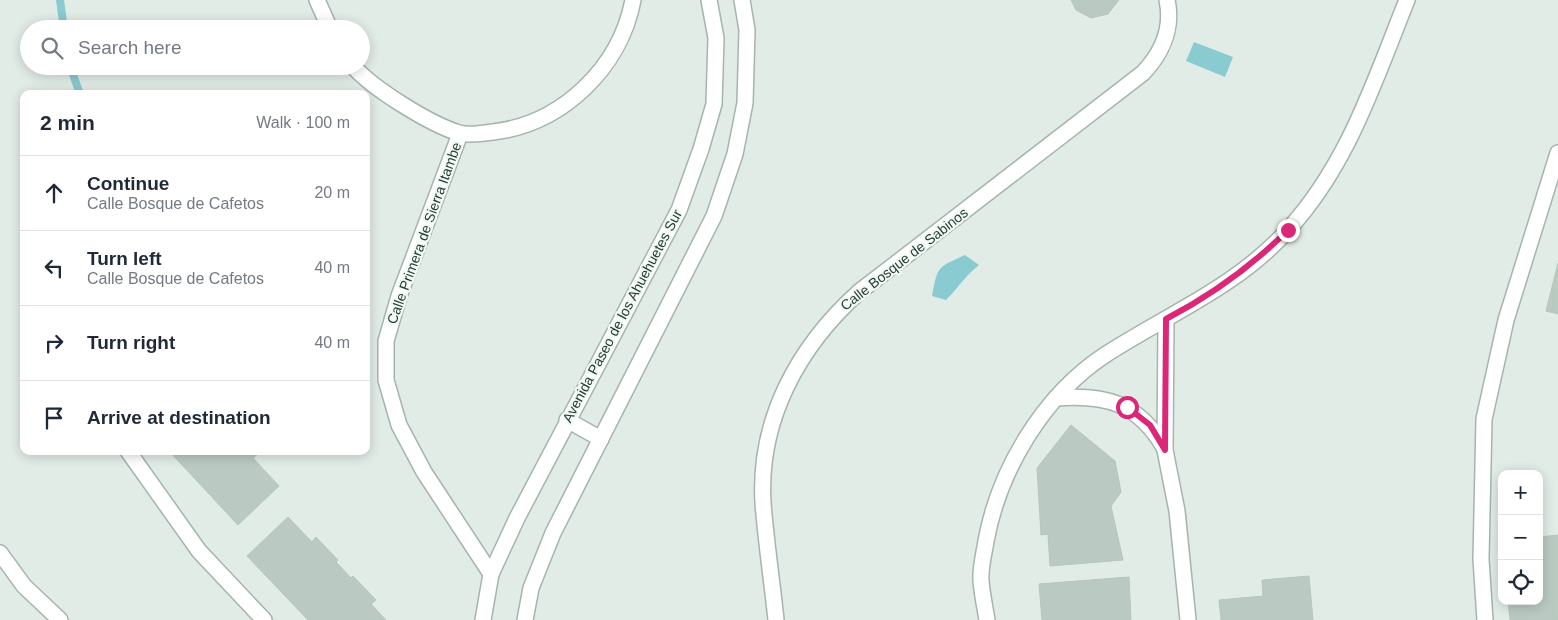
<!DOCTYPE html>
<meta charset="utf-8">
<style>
body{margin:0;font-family:Arial,sans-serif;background:#f2f2f3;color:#1f2937}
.controls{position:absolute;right:15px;bottom:15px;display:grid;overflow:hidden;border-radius:10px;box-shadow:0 2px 12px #0003}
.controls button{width:45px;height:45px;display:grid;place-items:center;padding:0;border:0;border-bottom:1px solid #e0e1e3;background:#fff;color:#1f2937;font:25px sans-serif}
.stop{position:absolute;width:15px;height:15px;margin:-11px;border:4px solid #db2777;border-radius:50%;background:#fff}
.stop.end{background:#db2777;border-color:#fff;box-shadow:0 1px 5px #0008}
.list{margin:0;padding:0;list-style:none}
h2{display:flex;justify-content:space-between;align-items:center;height:65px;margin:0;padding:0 20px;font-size:21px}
h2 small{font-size:16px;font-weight:400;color:#747a83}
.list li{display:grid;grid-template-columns:32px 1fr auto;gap:15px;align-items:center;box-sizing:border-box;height:75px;padding:0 20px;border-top:1px solid #e0e1e3}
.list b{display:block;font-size:19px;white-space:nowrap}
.list p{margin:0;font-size:16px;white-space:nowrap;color:#747a83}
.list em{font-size:16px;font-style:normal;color:#747a83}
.icon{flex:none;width:28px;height:28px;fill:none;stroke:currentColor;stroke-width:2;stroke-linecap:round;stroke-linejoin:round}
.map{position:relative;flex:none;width:1558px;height:620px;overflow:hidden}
.search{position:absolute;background:#fff;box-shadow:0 2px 12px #0003;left:20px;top:20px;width:350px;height:55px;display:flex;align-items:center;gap:12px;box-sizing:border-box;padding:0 18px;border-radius:28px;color:#747a83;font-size:19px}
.panel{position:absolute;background:#fff;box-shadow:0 2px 12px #0003;left:20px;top:90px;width:350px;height:365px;border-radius:10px}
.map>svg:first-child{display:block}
.water{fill:#8acbd1}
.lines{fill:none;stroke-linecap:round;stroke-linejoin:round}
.stream{stroke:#8acbd1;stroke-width:8}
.building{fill:#bacac2;stroke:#b4c6bd}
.minor-casing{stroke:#a5b4ae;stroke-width:18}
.minor{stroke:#fff;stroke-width:15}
.route{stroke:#db2777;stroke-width:6}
.labels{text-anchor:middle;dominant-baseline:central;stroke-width:4.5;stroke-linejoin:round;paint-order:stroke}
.street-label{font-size:14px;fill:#223d34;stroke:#f2f9f5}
</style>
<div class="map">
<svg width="1558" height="620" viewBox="0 0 1558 620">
<rect width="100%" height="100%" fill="#e2ece7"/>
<g class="water">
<path d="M1194,42L1233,57L1225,77L1186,61Z"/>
<path d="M965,255L979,265C966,275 958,288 946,300L932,296C938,265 937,268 965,255Z"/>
</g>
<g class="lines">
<g class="stream">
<path d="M60,0L64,29"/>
<path d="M70,66L80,94"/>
</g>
</g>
<g class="building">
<path d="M1071,0H1119L1108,14L1091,18L1076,10Z"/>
<path d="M1558,263V314L1546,311Z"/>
<path d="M1071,425L1115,461L1121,492L1111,506L1123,560L1050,566L1048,534L1041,535L1037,468Z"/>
<path d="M169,451H255L258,454L253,458L279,486L238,525Z"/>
<path d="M288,517L312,542L316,537L338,560L336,562L351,578L353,576L376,600L371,604L386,620H308L247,556Z"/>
<path d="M1558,535V620H1510L1508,601H1539V537Z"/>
<path d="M1309,576L1313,620H1221L1219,600L1263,596L1262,580Z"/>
<path d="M1129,577L1131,620H1042L1039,584Z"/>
</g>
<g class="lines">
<defs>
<g id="minor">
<path d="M317,0L330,29"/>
<path d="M353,66C373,89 430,124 459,133C469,136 483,133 493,132C562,124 620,68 633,0"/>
<path d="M460,134L399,296L386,341V380L399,425L424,472L491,574"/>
<path d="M1166,319L1165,450L1177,511L1188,620"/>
<path d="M1056,398C1106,394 1139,403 1165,449"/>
<path d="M567,420L601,439"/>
<path d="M128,451L199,551L264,620"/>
<path d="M0,553L24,586L60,620"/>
<path d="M483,620L491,574L517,518L679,210L701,149L714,104L716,38L709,0"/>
<path d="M525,620L531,588L553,533L714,216L735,154L745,103L747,30L742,0"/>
<path d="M776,620C772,581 766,542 763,503C758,419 799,346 859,292L1143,73C1162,53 1173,28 1167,0"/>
<path d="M987,620C985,607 982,594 981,581C980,568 984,554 986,541C999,470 1043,396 1105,355C1168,314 1235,288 1287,231C1348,165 1374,82 1407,0"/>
<path d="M1485,620L1481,559L1484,419L1506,320L1558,153"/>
</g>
</defs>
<use href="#minor" class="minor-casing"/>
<use href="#minor" class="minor"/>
</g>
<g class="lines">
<path class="route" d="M1127,407L1150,425L1165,450L1166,319C1212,295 1251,267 1288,230"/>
</g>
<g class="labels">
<g class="street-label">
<text transform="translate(424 233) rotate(-70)">Calle Primera de Sierra Itambe</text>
<text transform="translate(904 259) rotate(-38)">Calle Bosque de Sabinos</text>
<text transform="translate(622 316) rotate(-62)">Avenida Paseo de los Ahuehuetes Sur</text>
</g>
</g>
</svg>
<div class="controls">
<button>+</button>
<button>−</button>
<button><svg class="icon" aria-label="locate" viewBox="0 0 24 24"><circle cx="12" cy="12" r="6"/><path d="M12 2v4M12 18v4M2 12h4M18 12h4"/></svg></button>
</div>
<div class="stop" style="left:1127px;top:407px"></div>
<div class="stop end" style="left:1288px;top:230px"></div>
<div class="search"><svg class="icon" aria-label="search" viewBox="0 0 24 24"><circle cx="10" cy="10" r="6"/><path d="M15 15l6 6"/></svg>Search here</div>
<section class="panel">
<h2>2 min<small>Walk · 100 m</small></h2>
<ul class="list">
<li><svg class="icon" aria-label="ahead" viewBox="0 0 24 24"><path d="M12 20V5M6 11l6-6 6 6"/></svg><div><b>Continue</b><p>Calle Bosque de Cafetos</p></div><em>20 m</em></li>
<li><svg class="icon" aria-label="left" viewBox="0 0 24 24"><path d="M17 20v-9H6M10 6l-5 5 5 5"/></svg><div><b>Turn left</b><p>Calle Bosque de Cafetos</p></div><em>40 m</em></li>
<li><svg class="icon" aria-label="right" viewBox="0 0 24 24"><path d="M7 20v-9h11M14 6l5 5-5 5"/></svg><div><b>Turn right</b></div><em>40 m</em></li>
<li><svg class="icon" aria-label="arrive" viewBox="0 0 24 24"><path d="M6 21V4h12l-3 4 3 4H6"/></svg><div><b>Arrive at destination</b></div></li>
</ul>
</section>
</div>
